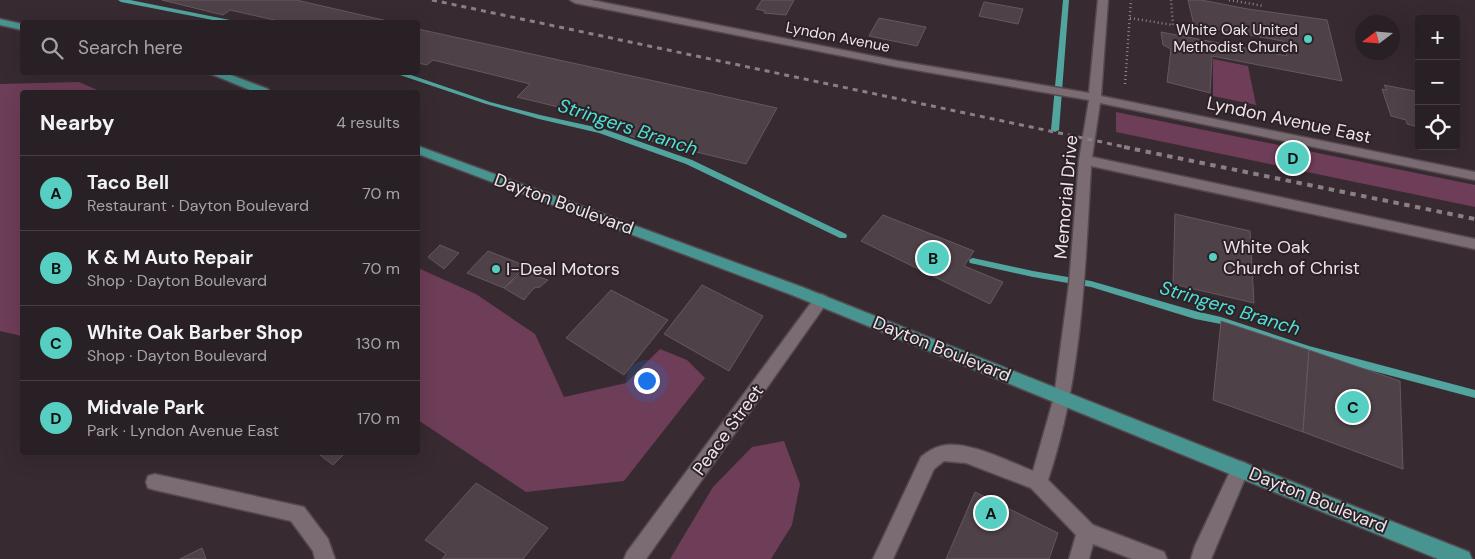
<!DOCTYPE html>
<meta charset="utf-8">
<style>
body{margin:0;font-family:"DM Sans",sans-serif;background:#352d32;color:#f1f3f6}
.controls{position:absolute;right:15px;top:15px;display:grid;overflow:hidden;border-radius:5px;box-shadow:0 5px 20px #0002}
.controls button{width:45px;height:45px;display:grid;place-items:center;padding:0;border:0;border-bottom:1px solid #453e42;background:#292025;color:#f1f3f6;font:25px sans-serif}
.compass{position:absolute;left:1355px;top:15px;width:45px;height:45px;border-radius:50%;background:#292025;box-shadow:0 5px 20px #0002;rotate:254deg}
.you{position:absolute;left:646px;top:380px;width:18px;height:18px;margin:-12px;border:4px solid #fff;border-radius:50%;background:#1a73e8;box-shadow:0 0 0 8px #1a73e833}
.badge{display:grid;place-items:center;width:32px;height:32px;border-radius:50%;background:#57cec2;color:#111;font-size:16px;font-weight:700}
.pin{position:absolute;translate:-50% -50%;border:2px solid #fff;box-shadow:0 1px 5px #0006}
.list{margin:0;padding:0;list-style:none}
h2{display:flex;justify-content:space-between;align-items:center;height:65px;margin:0;padding:0 20px;font-size:21px}
h2 small{font-size:16px;font-weight:400;color:#a5a3a7}
.list li{display:grid;grid-template-columns:32px 1fr auto;gap:15px;align-items:center;box-sizing:border-box;height:75px;padding:0 20px;border-top:1px solid #453e42}
.list b{display:block;font-size:19px;white-space:nowrap}
.list p{margin:0;font-size:16px;white-space:nowrap;color:#a5a3a7}
.list em{font-size:16px;font-style:normal;color:#a5a3a7}
.icon{flex:none;width:28px;height:28px;fill:none;stroke:currentColor;stroke-width:2;stroke-linecap:round;stroke-linejoin:round}
.map{position:relative;flex:none;width:1475px;height:559px;overflow:hidden}
.search{position:absolute;background:#292025;box-shadow:0 5px 20px #0002;left:20px;top:20px;width:400px;height:55px;display:flex;align-items:center;gap:12px;box-sizing:border-box;padding:0 18px;border-radius:5px;color:#a5a3a7;font-size:19px}
.panel{position:absolute;background:#292025;box-shadow:0 5px 20px #0002;left:20px;top:90px;width:400px;height:365px;border-radius:5px}
.map>svg:first-child{display:block}
.green{fill:#6e3d57}
.lines{fill:none;stroke-linecap:round;stroke-linejoin:round}
.stream{fill:#52a49e;fill-rule:evenodd}
.building{fill:#4e4147;stroke:#65585e}
.minor-casing{stroke:#54494e;stroke-width:3}
.major-casing{stroke:#54494e;stroke-width:3}
.path{stroke:#8e8489;stroke-width:2.5;stroke-dasharray:1 3;stroke-linecap:butt}
.minor{fill:#7a6c72;fill-rule:evenodd}
.major{fill:#489490;fill-rule:evenodd}
.rail-far1{stroke:#897f84;stroke-width:3;stroke-dasharray:5 5;stroke-linecap:butt}
.rail{stroke:#897f84;stroke-width:4;stroke-dasharray:5.5 5.5;stroke-linecap:butt}
.poi-dot{fill:#57cec2;stroke:#2c2127;stroke-width:2}
.labels{text-anchor:middle;dominant-baseline:central;stroke-width:4;stroke-linejoin:round;paint-order:stroke}
.far-poi-label{font-size:15px;fill:#ece4e8;stroke:#2c2127;text-anchor:end}
.far-street-label{font-size:15px;fill:#ece4e8;stroke:#2c2127}
.street-label{font-size:18px;fill:#ece4e8;stroke:#2c2127}
.poi-label{font-size:18px;fill:#ece4e8;stroke:#2c2127;text-anchor:start}
.water-label{font-size:19px;font-style:italic;fill:#4ce2d4;stroke:#2c2127}
</style>
<div class="map">
<svg width="1475" height="559" viewBox="0 0 1475 559">
<rect width="100%" height="100%" fill="#372b31"/>
<g class="green">
<path d="M1213,59L1248,66L1256,105L1213,96Z"/>
<path d="M79,82L102,92H22V336L0,331V84Z"/>
<path d="M1116,112L1475,185V207L1116,132Z"/>
<path d="M418,268L476,294L535,334L564,397L626,383L660,349L687,360L705,378L624,481L526,492L418,420Z"/>
<path d="M784,441L800,484L792,525L771,559H670L713,487L752,447Z"/>
</g>
<g class="lines">
<g class="stream">
<path d="M118,0H130L230,20L233,22H223L121,2Z"/>
<path d="M1063,0H1069L1059,130L1055,132L1051,130Z"/>
<path d="M391,72H402L490,102L540,115L604,129L692,160L846,234L847,236L846,238H840L686,164L599,133L539,119L486,104Z"/>
<path d="M973,258L1033,271L1091,281L1195,311L1221,317L1309,346L1475,390V398L1309,354L1221,324L1195,319L1091,287L1033,277L970,263L969,261L970,259Z"/>
</g>
</g>
<g class="building">
<path d="M162,0H296L392,22H283L230,10L223,15Z"/>
<path d="M762,0H794L786,15L764,13L765,11L756,9Z"/>
<path d="M1188,0H1201L1248,9L1327,20L1342,81L1212,56L1210,93L1167,82L1171,49L1163,45L1161,32L1287,56L1283,41L1194,25Z"/>
<path d="M984,2L1023,9L1018,24L979,16Z"/>
<path d="M879,18L926,27L917,46L869,36Z"/>
<path d="M418,29L777,108L746,164L630,136L637,126L517,97L530,84L433,60L427,65L418,63Z"/>
<path d="M1384,85L1415,91L1419,96V127L1407,124L1406,120L1391,116L1382,89L1387,90Z"/>
<path d="M1175,214L1250,231L1254,303L1173,284Z"/>
<path d="M883,215L974,251L964,266L1003,282L990,304L861,241Z"/>
<path d="M440,245L459,253L444,269L428,257Z"/>
<path d="M488,251L526,266L504,288L467,273Z"/>
<path d="M523,272L548,280L540,287L534,288L524,300L504,288Z"/>
<path d="M702,285L763,316L729,371L664,334Z"/>
<path d="M611,290L668,320L624,375L566,338Z"/>
<path d="M1221,321L1309,350L1303,432L1213,400Z"/>
<path d="M1309,350L1400,381L1403,469L1303,432Z"/>
<path d="M316,452H346L333,465Z"/>
<path d="M476,483L548,528L523,559H442L446,554L425,540Z"/>
<path d="M975,492L1058,533L1049,559H946Z"/>
<path d="M202,548L206,559H180Z"/>
</g>
<g class="lines">
<defs>
<g id="minor">
<path d="M570,0H591L898,61L1089,93L1098,0H1108L1101,96L1475,172V180L1100,103L1092,157L1475,239V249L1091,166C1085,271 1082,379 1048,480L1093,525L1164,552L1167,559H1132L1093,544L1089,559H1069L1076,535L1031,488L966,463L944,461L934,469L893,559H873L921,457C927,452 933,448 941,446C966,439 1010,462 1033,471L1054,397L1069,284L1079,160L1089,100L898,67L575,3Z"/>
<path d="M821,294L826,296L829,300L826,304L646,559H624L627,552L816,296Z"/>
<path d="M1240,461L1246,463L1249,469L1211,559H1191L1195,546L1234,463Z"/>
<path d="M155,474L304,507L328,539L335,559H315L313,551L291,521L155,490L148,488L146,482L148,476Z"/>
</g>
<g id="major">
<path d="M0,19L22,24V30L0,25Z"/>
<path d="M206,72H223L268,89L270,92H255Z"/>
<path d="M418,146L802,287L1469,552L1472,559H1438L792,295L418,154Z"/>
</g>
</defs>
<use href="#minor" class="minor-casing"/>
<use href="#major" class="major-casing"/>
<g class="path">
<path d="M1229,0L1264,6"/>
<path d="M1130,18L1173,25L1171,0"/>
<path d="M1125,84L1131,0"/>
</g>
<use href="#minor" class="minor"/>
<use href="#major" class="major"/>
<path class="rail-far1" d="M432,0L1130,148"/>
<path class="rail" d="M1124,147L1475,219"/>
</g>
<g class="poi-dot">
<circle cx="1308" cy="39" r="5"/>
<circle cx="1213" cy="257" r="5"/>
<circle cx="496" cy="269" r="5"/>
</g>
<g class="labels">
<g class="far-poi-label">
<text x="1298" y="30">White Oak United<tspan x="1298" dy="17">Methodist Church</tspan></text>
</g>
<g class="far-street-label">
<text transform="translate(838 37) rotate(11)">Lyndon Avenue</text>
</g>
<g class="street-label">
<text transform="translate(1289 120) rotate(12)">Lyndon Avenue East</text>
<text transform="translate(1066 197) rotate(-85)">Memorial Drive</text>
<text transform="translate(564 204) rotate(20)">Dayton Boulevard</text>
<text transform="translate(942 349) rotate(22)">Dayton Boulevard</text>
<text transform="translate(728 430) rotate(-54)">Peace Street</text>
<text transform="translate(1318 500) rotate(22)">Dayton Boulevard</text>
</g>
<g class="poi-label">
<text x="1223" y="247">White Oak<tspan x="1223" dy="21">Church of Christ</tspan></text>
<text x="506" y="269">I-Deal Motors</text>
</g>
<g class="water-label">
<text transform="translate(628 127) rotate(18)">Stringers Branch</text>
<text transform="translate(1230 308) rotate(17)">Stringers Branch</text>
</g>
</g>
</svg>
<div class="controls">
<button>+</button>
<button>−</button>
<button><svg class="icon" aria-label="locate" viewBox="0 0 24 24"><circle cx="12" cy="12" r="6"/><path d="M12 2v4M12 18v4M2 12h4M18 12h4"/></svg></button>
</div>
<svg class="compass" viewBox="-18 -18 36 36"><path d="M0-13l5 13h-10z" fill="#e53935"/><path d="M0 13l5-13h-10z" fill="#a5a3a7"/></svg>
<div class="you"></div>
<div class="pin badge" style="left:991px;top:513px">A</div>
<div class="pin badge" style="left:933px;top:258px">B</div>
<div class="pin badge" style="left:1353px;top:407px">C</div>
<div class="pin badge" style="left:1293px;top:158px">D</div>
<div class="search"><svg class="icon" aria-label="search" viewBox="0 0 24 24"><circle cx="10" cy="10" r="6"/><path d="M15 15l6 6"/></svg>Search here</div>
<section class="panel">
<h2>Nearby<small>4 results</small></h2>
<ul class="list">
<li><span class="badge">A</span><div><b>Taco Bell</b><p>Restaurant · Dayton Boulevard</p></div><em>70 m</em></li>
<li><span class="badge">B</span><div><b>K &amp; M Auto Repair</b><p>Shop · Dayton Boulevard</p></div><em>70 m</em></li>
<li><span class="badge">C</span><div><b>White Oak Barber Shop</b><p>Shop · Dayton Boulevard</p></div><em>130 m</em></li>
<li><span class="badge">D</span><div><b>Midvale Park</b><p>Park · Lyndon Avenue East</p></div><em>170 m</em></li>
</ul>
</section>
</div>
